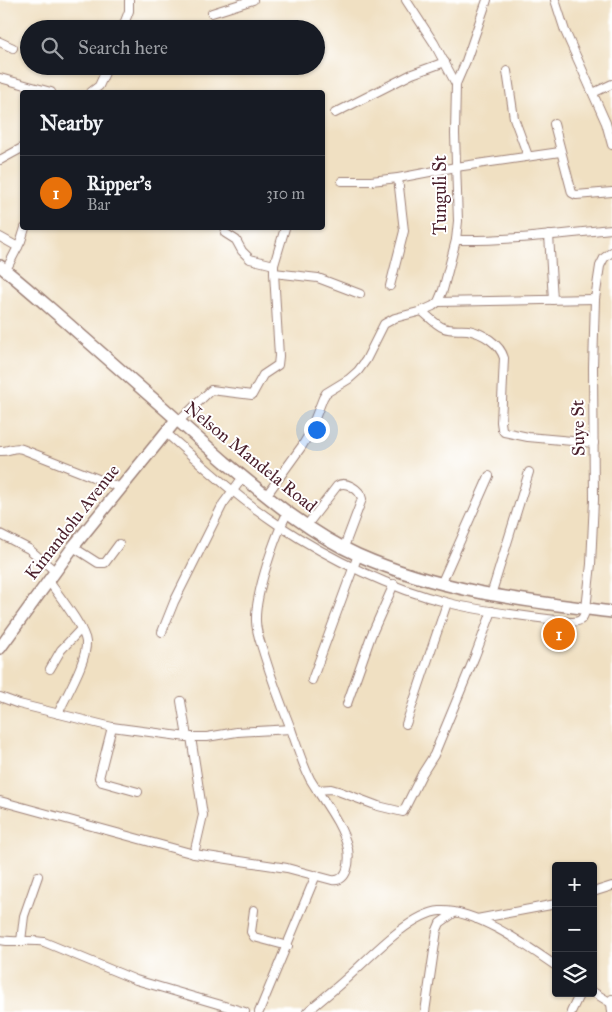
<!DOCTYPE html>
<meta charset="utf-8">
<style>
body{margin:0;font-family:"IM FELL Great Primer",serif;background:#20242c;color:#f1f3f6}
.controls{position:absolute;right:15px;bottom:15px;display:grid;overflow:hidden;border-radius:5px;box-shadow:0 1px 4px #0004}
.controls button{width:45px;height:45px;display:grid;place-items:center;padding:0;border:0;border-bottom:1px solid #363941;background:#171b24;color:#f1f3f6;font:25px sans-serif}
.you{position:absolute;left:316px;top:429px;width:18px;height:18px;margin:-12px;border:4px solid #fff;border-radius:50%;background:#1a73e8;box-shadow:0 0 0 8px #1a73e833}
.badge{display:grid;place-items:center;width:32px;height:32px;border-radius:50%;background:#8c9099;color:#fff;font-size:16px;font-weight:700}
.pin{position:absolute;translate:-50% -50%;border:2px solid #fff;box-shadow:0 1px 5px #0006}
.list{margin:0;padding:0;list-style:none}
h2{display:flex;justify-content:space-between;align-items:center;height:65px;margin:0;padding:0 20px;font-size:21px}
h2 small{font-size:16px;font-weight:400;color:#9ea1a6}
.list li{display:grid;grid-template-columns:32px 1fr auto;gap:15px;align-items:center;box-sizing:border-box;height:75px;padding:0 20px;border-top:1px solid #363941}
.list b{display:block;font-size:19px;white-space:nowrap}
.list p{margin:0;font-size:16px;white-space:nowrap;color:#9ea1a6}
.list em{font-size:16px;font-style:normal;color:#9ea1a6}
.icon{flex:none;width:28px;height:28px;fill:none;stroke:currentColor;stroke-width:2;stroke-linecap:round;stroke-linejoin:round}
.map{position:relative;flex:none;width:612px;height:1012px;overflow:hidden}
.search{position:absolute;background:#171b24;box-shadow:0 1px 4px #0004;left:20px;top:20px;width:305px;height:55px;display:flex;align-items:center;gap:12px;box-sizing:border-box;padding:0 18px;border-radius:28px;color:#9ea1a6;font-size:19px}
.panel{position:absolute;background:#171b24;box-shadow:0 1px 4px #0004;left:20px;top:90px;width:305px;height:140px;border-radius:5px}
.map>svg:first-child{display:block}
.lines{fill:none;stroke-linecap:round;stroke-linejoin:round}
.street-casing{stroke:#9d8076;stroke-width:10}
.secondary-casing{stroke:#9d8076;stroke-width:14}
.street{stroke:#fff;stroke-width:8}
.secondary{stroke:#fff;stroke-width:11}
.labels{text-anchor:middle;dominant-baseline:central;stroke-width:4;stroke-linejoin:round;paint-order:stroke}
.street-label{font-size:18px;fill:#4a1f2b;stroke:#fff}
</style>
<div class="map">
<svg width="612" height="1012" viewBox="0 0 612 1012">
<rect width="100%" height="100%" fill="#fff"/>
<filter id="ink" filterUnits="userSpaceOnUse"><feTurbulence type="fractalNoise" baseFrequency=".02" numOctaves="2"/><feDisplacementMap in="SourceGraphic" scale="10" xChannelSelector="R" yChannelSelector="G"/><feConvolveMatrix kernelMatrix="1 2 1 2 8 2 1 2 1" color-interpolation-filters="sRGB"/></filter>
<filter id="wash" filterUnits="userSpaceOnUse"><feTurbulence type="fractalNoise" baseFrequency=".0096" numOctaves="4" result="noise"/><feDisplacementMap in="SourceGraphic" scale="20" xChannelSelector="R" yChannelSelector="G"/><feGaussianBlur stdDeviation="1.12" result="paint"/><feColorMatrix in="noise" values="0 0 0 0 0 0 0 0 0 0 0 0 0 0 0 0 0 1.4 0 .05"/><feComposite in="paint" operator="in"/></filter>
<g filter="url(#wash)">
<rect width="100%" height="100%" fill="#f0e0c2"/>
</g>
<g filter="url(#ink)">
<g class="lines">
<defs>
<g id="street">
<path d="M406,0L434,43L456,84"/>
<path d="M555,0L565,31L606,123L612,145"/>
<path d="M212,13L253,0"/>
<path d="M122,29L129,11V0"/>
<path d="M0,42L13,48"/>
<path d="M507,71L514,118L528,156"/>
<path d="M0,78L51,92"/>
<path d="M91,92L99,86L108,66"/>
<path d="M593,93L612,84"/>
<path d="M335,113L412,74L445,62"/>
<path d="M554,124L572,193L576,195L612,192"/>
<path d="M0,160L22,148"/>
<path d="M342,181H371L398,178L456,167L560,152"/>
<path d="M225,233L236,240L242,251L250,259L274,265"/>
<path d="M549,235L553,300"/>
<path d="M0,237L18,247"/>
<path d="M456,240C508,241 560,234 612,229"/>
<path d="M6,270L21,241L25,228"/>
<path d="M274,273L318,278L360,294"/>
<path d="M390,286L404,231L398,178"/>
<path d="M438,302L595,299"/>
<path d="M422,311C429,317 436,325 444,328C452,331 461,329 468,330C483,333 500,344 504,358L501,422L502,429L504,432L528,437L594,443"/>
<path d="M178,422L211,390L252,395L263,375L278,365L279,356L274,273V265L285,228"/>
<path d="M165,432C202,465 239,499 280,526C330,559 391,589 449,603C488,613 530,616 569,622C581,622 583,620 586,609L591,564L594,500L593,367L595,299L600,266L604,258L612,252"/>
<path d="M0,451C8,452 14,446 22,449L121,488"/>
<path d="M266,496L302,446L308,436L323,398L326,393L349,379L358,371L366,360L384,324L395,318L422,311L433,306L438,302L443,290L456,240L458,221L455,134L456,84L466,61L487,0"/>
<path d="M307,525L337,486C345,480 360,489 362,499L344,547"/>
<path d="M0,534L29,549L56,572"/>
<path d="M73,547L98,563H105L119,544"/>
<path d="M48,580C57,593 85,628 86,642C87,662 66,695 58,714"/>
<path d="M441,584L489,476"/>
<path d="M491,595L529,472"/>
<path d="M162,632L174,602L223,504L243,477"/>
<path d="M50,669L61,650L81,629"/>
<path d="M312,680L358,555"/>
<path d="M0,697L19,704L112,727L187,737H207L237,732L291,729"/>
<path d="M181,701L187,737"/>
<path d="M347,704L371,636L394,584"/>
<path d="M406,724L447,603"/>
<path d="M112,727L99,778L102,782L138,792"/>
<path d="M191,737L203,815L194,854"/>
<path d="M317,790L331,789L338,791L378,806L403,812L422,774L434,755L475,656L492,611"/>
<path d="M0,801L194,854L287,868L332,880C348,882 350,862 348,849C342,823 323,801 310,779C302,763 297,746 291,729C281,704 272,680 264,654C261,644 256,632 256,621C255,595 275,535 288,512"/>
<path d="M593,892L612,886"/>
<path d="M254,910L251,932L254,937L288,946"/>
<path d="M477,919L556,904"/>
<path d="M0,940C15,943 29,939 44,942L136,980L245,1012"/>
<path d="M21,941L24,916L38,876"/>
<path d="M593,992L611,1003"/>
<path d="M259,1012L316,875"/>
<path d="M307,1012C321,1000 335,989 348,977C369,958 411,913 440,911C476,909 527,946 556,966"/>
<path d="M425,1012L437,930L440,923L454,913"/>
<path d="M571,1012L580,993"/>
<path d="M612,1012L611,1003L612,999"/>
</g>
<g id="secondary">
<path d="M0,266C23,284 44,303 66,322C119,369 172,416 225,462C266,496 309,533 358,555C439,591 525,601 612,612"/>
<path d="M0,648L73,547L176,420"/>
</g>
</defs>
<use href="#street" class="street-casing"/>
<use href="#secondary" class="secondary-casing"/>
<use href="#street" class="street"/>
<use href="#secondary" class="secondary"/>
</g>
</g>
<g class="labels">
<g class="street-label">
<text transform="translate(440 195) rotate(-90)">Tunguli St</text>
<text transform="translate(578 428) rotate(-91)">Suye St</text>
<text transform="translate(251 457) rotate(39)">Nelson Mandela Road</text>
<text transform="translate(72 522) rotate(-52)">Kimandolu Avenue</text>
</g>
</g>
</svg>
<div class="controls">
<button>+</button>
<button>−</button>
<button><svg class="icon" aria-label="layers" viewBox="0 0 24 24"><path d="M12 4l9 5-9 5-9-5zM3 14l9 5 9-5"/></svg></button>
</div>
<div class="you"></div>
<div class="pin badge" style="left:559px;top:634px;background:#e8710a">1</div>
<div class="search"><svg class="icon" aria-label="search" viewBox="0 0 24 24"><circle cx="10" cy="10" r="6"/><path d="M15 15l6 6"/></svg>Search here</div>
<section class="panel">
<h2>Nearby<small></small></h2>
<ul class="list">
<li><span class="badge" style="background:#e8710a">1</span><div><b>Ripper's</b><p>Bar</p></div><em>310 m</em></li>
</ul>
</section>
</div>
